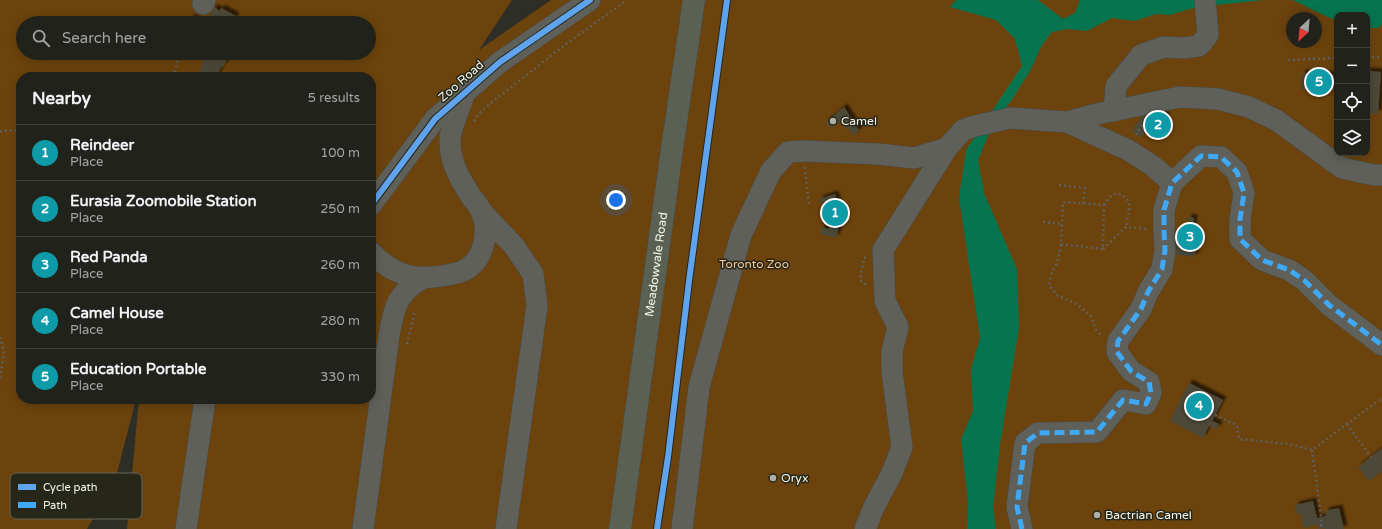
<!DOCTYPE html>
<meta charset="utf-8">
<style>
body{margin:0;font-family:"Varela Round",sans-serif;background:#2a2a25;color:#f1f3f6}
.controls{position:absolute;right:12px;top:12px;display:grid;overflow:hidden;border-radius:8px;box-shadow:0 2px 10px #0003}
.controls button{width:36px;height:36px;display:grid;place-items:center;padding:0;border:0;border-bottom:1px solid #3f3f3b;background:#22221c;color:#f1f3f6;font:20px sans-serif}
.compass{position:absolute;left:1286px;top:12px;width:36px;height:36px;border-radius:50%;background:#22221c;box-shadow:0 2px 10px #0003;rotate:206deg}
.you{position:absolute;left:616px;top:200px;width:14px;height:14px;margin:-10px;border:3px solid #fff;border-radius:50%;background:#1a73e8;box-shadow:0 0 0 6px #1a73e833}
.badge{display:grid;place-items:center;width:26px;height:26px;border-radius:50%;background:#aeafa7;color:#fff;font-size:13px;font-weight:700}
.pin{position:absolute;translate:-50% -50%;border:2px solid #fff;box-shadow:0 1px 4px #0006}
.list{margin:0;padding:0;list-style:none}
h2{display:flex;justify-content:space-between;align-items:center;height:52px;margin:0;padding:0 16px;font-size:17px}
h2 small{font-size:13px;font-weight:400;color:#a2a4a3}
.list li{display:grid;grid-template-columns:26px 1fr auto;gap:12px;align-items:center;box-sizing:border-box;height:56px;padding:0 16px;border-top:1px solid #3f3f3b}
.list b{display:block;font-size:15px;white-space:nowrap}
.list p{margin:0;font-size:13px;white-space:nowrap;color:#a2a4a3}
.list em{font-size:13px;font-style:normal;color:#a2a4a3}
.icon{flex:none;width:22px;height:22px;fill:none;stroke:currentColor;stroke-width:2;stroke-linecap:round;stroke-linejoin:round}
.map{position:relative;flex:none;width:1382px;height:529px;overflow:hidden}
.search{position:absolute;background:#22221c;box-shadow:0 2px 10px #0003;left:16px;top:16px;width:360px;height:44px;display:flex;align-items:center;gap:10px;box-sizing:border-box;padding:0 14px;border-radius:22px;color:#a2a4a3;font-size:15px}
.panel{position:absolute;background:#22221c;box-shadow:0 2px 10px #0003;left:16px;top:72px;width:360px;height:332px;border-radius:16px}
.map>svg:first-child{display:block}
.green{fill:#6c430d;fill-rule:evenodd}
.water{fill:#06744f}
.building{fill:#4e4a38;filter:url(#shadow)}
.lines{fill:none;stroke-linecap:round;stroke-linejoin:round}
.minor-casing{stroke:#4a4b44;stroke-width:22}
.major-casing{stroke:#4a4b44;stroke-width:23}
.path{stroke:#5f605b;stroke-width:2.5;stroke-dasharray:2 3;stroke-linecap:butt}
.minor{stroke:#5f6059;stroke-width:21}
.major{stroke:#5a6054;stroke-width:22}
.quiet{stroke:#3fa9f5;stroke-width:5;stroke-dasharray:10 5;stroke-linecap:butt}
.cycleway-casing{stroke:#262719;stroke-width:8}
.cycleway{stroke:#60a3ed;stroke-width:6}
.poi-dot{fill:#aeafa7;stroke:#262719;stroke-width:1.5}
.labels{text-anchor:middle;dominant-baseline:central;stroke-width:3;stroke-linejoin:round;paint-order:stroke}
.street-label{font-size:12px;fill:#f4f5ec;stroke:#262719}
.poi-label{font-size:12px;fill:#f4f5ec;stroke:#262719;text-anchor:start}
.park-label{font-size:12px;fill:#fcc998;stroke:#262719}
.key{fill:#262719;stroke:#646558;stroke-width:1}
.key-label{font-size:11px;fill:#f4f5ec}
</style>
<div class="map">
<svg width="1382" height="529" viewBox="0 0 1382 529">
<defs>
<filter id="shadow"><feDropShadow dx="3.5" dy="-3.5" stdDeviation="1" flood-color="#0009"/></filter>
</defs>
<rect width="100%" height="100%" fill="#2d2e26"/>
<path class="green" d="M0,0H512L479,50L551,0H1382V529H127L139,399H371V77H21V399H136L116,477L87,529H0ZM1337,15H1367V153H1337ZM1292,18H1316V42H1292ZM23,23H369V53H23Z"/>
<g class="water">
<path d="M956,0H1038L1063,19L1075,13L1080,0H1264L1197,7L1170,15L1156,14L1135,21L1112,18L1087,31L1067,29L1052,32L1042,45L1030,71L1013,98L991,129L978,160L984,193L1017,269L1019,327L1000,445L993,507L996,529H967L968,503L961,439L973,411L971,369L980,338L959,198L966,150L1022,66L1015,39L996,20L950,7Z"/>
<path d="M1293,0H1382V24L1379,28H1367V15H1337V21L1317,12Z"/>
</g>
<g class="building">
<path d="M214,7L220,11L221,8L236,16L232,23H212L213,21L208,19Z"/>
<path d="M191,17L197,20L202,23H188Z"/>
<path d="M208,53H228L225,58L227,59L223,67L222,66L216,77H207L199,73L202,67L201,66Z"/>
<path d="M1367,71L1381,72L1378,114L1367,113Z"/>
<path d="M1302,73L1337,75V91L1301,89Z"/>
<path d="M844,107L859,130L853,136L848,127L845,128L840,121L831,128L826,122Z"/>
<path d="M1144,113L1166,115L1165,127L1150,125L1141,137L1132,131Z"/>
<path d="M835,194L839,207L840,223L836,238L820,234L822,227L829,229L831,216L829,203L822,206L819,199Z"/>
<path d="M1188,217L1194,218L1192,236L1197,237L1195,257L1170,254L1171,242L1185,244Z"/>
<path d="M1189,383L1223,400L1212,421L1219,424L1217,429L1209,426L1203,438L1170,421Z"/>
<path d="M1382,448V471L1369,481L1358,467Z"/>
<path d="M1313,501L1317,518L1326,516L1325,511L1339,508L1344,529H1324V528L1318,529L1317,524L1304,528L1300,513L1297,514L1295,505Z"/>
</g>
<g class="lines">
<defs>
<g id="minor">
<path d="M203,4L205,0"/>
<path d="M1114,111L1116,86L1141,55L1164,47L1184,48L1199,46L1208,35L1205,0"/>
<path d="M1067,122L1128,150L1153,166L1172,183"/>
<path d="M371,205L435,119L500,62L590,0"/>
<path d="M482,212L514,246L533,274L537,306L506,529"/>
<path d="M371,252C387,270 409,280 433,277C443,276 453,275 463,271C483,262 490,233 482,213C480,208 476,202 472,198C461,181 450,163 450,142C449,132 461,104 465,93"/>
<path d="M186,529L205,399"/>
<path d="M363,529L389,335C394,307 397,293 423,278"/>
<path d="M682,529L699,387L741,235L771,171L788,152L803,151L878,154L914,158L947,148L963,130L975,126L1011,118L1067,122L1092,115L1180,97L1218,99L1249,107L1276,120L1342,168L1374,175H1382"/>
<path d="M865,529L874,507L892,473L902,447L892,372V352L898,327L885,301L883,250L947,148"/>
<path d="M1022,529L1017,507L1025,443L1038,433L1097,432L1123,400L1146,404L1151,393L1149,382L1131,371L1117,352L1118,341L1141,309L1148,292L1162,269L1165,250L1164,231V210L1172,183L1201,156L1221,157L1237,172L1244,193L1240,219V239L1262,260L1289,270L1304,280L1329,305L1382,345"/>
</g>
<g id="major">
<path id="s1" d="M620,529L672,149L694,0"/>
</g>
</defs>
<use href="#minor" class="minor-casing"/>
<use href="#major" class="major-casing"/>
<g class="path">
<path d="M1367,57H1382"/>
<path d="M1288,60L1337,58"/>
<path d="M173,77L180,53"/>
<path d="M474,121L482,110L566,44L627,0"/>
<path d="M0,132L2,131L21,130"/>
<path d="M1136,135L1144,122"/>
<path d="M805,167L809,206"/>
<path d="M1059,185L1085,188L1083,204"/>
<path d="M1104,205L1110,197L1117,193L1126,197L1130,206L1126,227"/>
<path d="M1043,222L1062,224"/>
<path d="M1061,244L1103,249L1104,205L1063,202L1061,244L1057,264L1052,272L1049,285L1058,296L1077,304L1091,316L1096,330L1102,336"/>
<path d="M1103,249L1126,227L1147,229"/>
<path d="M866,257L864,258L860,280L867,286"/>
<path d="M0,337L4,352L0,379"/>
<path d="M407,344L415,310"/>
<path d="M1215,415L1237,425L1239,439L1289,444L1312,450L1382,398"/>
<path d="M1347,424L1371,457"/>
<path d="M1312,450L1321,517V529"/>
</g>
<use href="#minor" class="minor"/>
<use href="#major" class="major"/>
<path class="quiet" d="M1022,529L1017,507L1025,443L1038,433L1097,432L1123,400L1146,404L1151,393L1149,382L1131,371L1117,352L1118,341L1141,309L1148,292L1162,269L1165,250L1164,231V210L1172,183L1201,156L1221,157L1237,172L1244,193L1240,219V239L1262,260L1289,270L1304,280L1329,305L1382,345"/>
<defs>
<g id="cycleway">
<path d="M371,205L435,119L500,62L590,0"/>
<path d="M657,529L668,457L689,281L727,0"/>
</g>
</defs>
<use href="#cycleway" class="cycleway-casing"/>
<use href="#cycleway" class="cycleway"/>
</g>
<g class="poi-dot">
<circle cx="833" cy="121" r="4"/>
<circle cx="773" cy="478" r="4"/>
<circle cx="1097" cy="515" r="4"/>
</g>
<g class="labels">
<g class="street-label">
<text transform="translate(461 81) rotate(-41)">Zoo Road</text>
<text stroke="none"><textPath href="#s1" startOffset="267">Meadowvale Road</textPath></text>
</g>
<g class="poi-label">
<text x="841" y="121">Camel</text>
<text x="781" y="478">Oryx</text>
<text x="1105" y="515">Bactrian Camel</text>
</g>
<g class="park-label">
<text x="754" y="264">Toronto Zoo</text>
</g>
</g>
<rect x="10" y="473" width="132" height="46" rx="6" class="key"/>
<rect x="18" y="484" width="18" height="6" fill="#60a3ed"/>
<rect x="18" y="502" width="18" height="6" fill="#3fa9f5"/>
<g class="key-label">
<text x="43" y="491">Cycle path</text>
<text x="43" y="509">Path</text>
</g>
</svg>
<div class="controls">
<button>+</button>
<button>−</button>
<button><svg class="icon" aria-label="locate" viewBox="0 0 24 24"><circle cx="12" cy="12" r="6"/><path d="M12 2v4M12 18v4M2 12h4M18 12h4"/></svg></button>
<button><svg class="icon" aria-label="layers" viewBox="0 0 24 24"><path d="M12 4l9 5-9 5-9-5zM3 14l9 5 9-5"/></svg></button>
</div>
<svg class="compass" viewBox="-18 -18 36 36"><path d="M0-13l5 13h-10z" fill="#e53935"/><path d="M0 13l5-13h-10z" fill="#a2a4a3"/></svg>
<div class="you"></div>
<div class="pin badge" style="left:835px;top:213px;background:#0f9aa8">1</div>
<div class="pin badge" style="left:1158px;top:125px;background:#0f9aa8">2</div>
<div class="pin badge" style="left:1190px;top:237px;background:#0f9aa8">3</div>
<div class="pin badge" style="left:1199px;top:406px;background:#0f9aa8">4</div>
<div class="pin badge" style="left:1319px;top:82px;background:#0f9aa8">5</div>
<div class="search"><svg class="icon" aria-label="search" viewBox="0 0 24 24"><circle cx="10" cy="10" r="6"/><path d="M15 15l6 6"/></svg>Search here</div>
<section class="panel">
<h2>Nearby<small>5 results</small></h2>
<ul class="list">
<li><span class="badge" style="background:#0f9aa8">1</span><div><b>Reindeer</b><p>Place</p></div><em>100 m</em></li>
<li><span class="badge" style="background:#0f9aa8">2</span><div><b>Eurasia Zoomobile Station</b><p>Place</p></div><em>250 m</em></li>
<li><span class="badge" style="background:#0f9aa8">3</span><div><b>Red Panda</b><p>Place</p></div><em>260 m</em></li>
<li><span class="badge" style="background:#0f9aa8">4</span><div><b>Camel House</b><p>Place</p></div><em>280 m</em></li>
<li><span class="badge" style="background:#0f9aa8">5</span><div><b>Education Portable</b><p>Place</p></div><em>330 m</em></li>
</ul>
</section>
</div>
